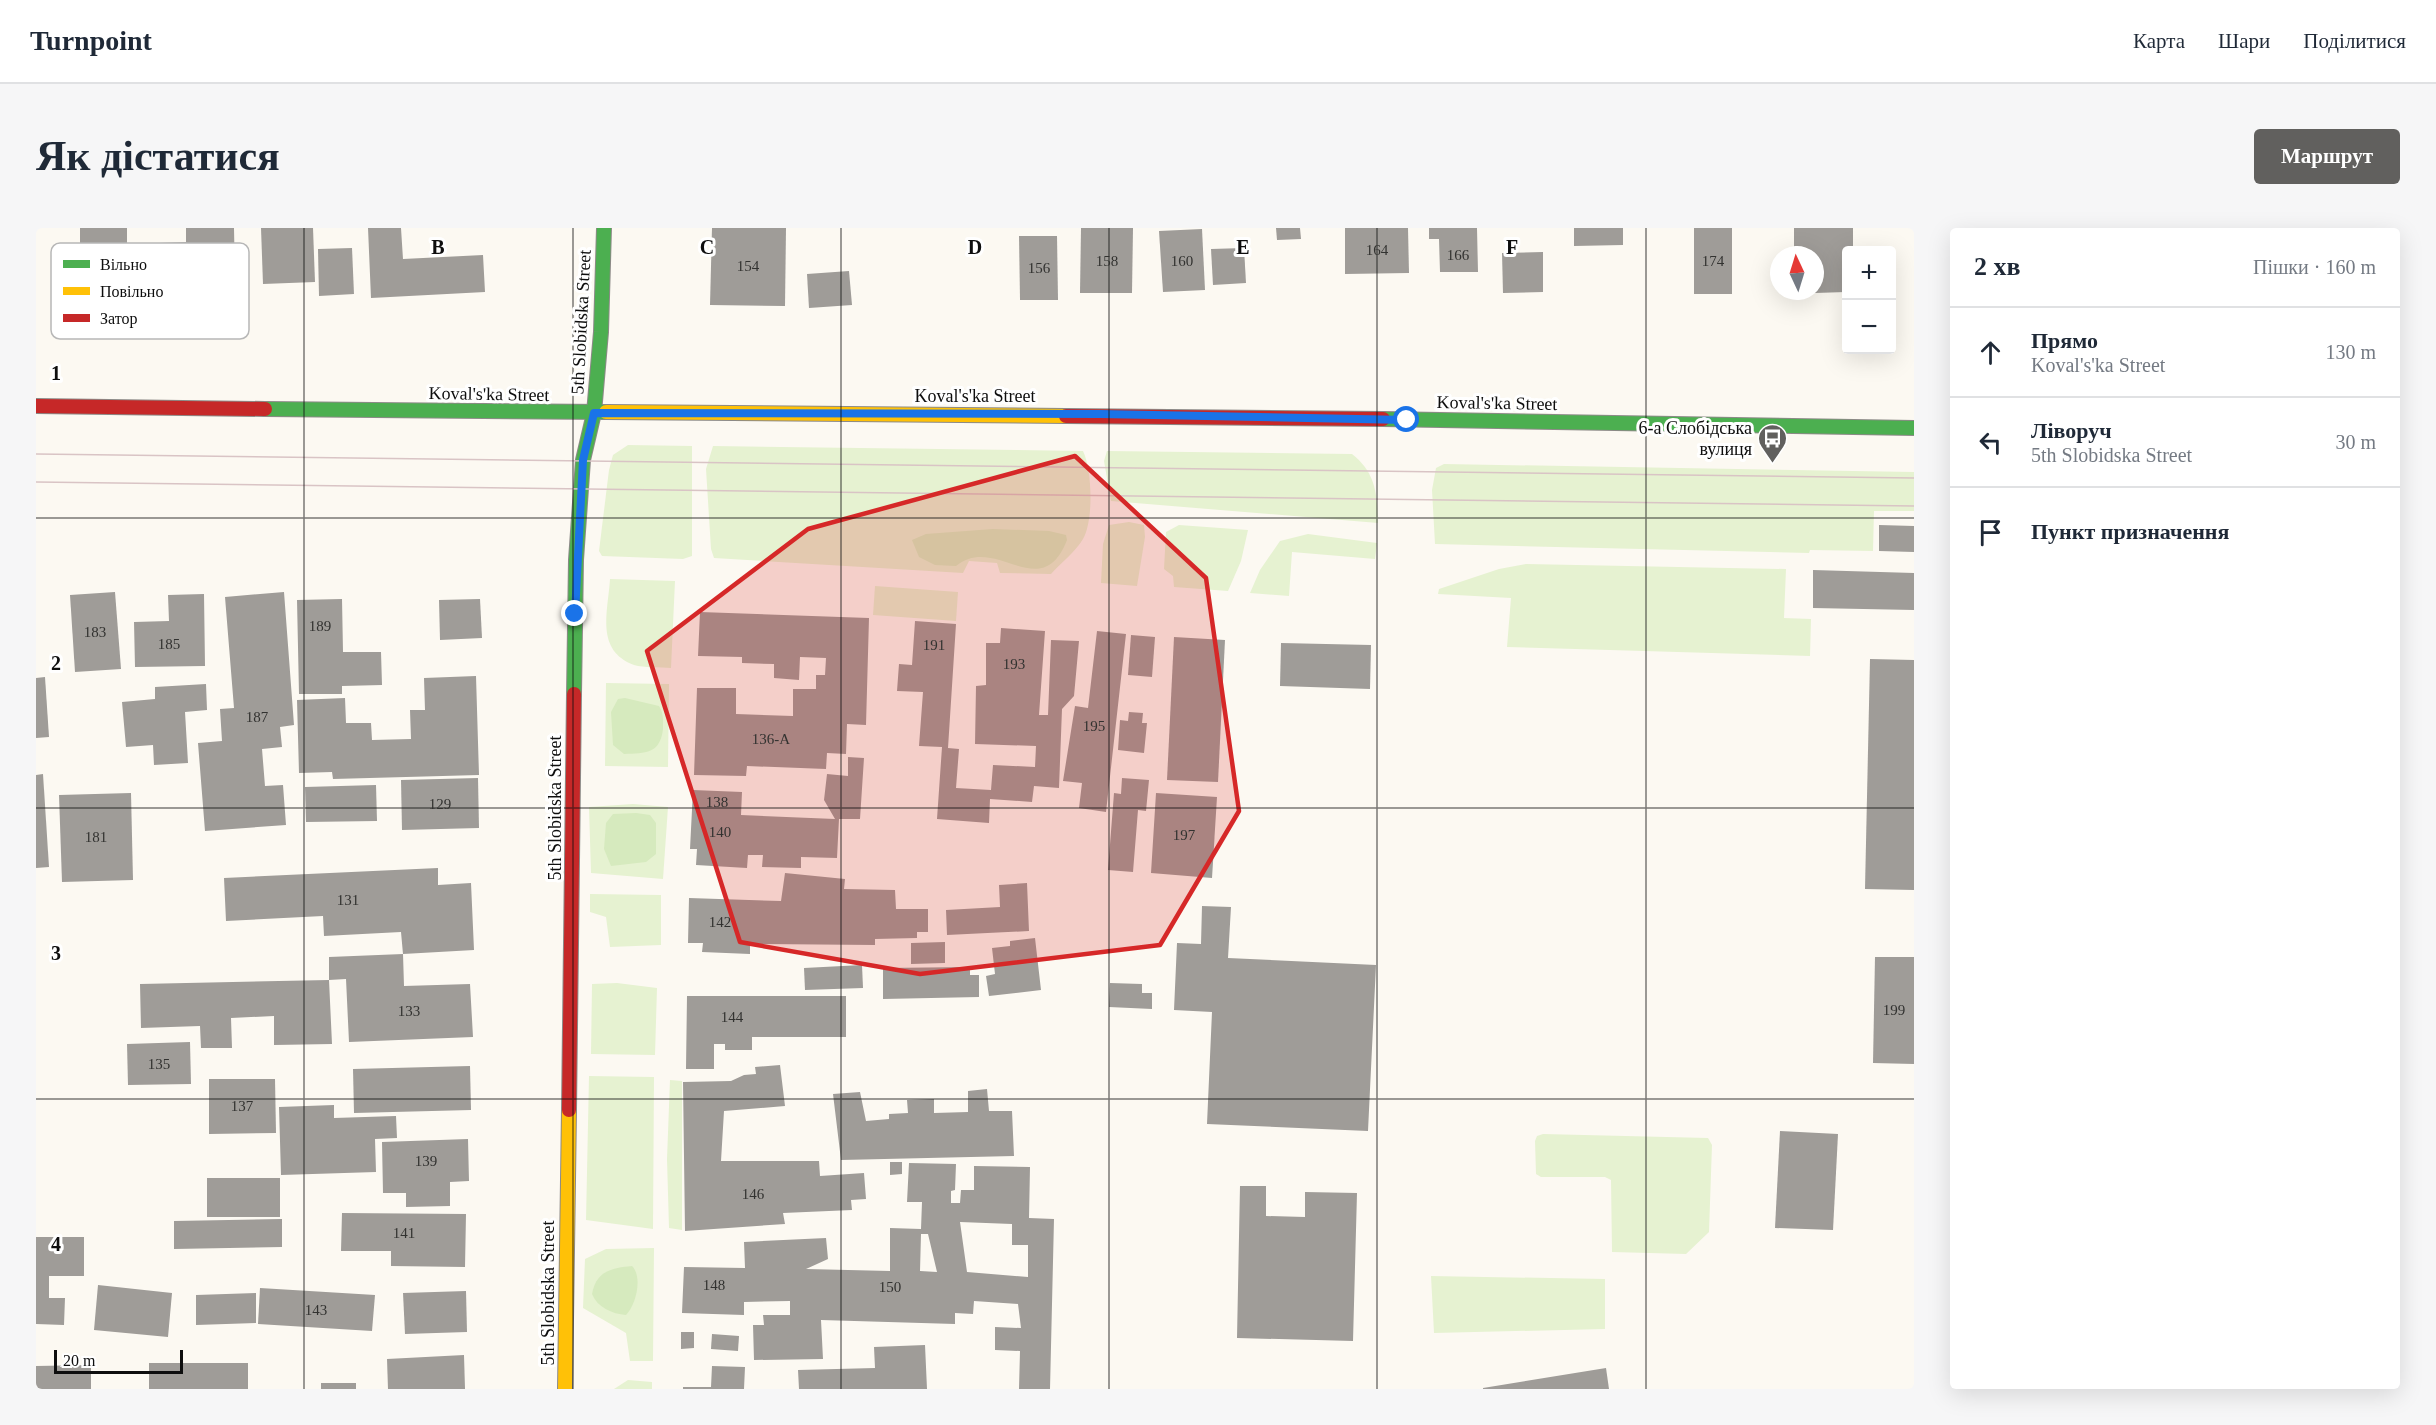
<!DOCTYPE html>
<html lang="uk">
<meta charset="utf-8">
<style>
body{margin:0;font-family:"Times New Roman",serif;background:#f6f6f7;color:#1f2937}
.controls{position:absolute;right:18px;top:18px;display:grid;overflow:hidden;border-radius:6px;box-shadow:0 6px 24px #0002}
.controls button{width:54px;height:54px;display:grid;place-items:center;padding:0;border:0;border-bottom:2px solid #e0e1e3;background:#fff;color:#1f2937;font:30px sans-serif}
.compass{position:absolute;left:1734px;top:18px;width:54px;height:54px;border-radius:50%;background:#fff;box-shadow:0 6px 24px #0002;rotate:356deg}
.scale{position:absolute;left:18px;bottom:15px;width:129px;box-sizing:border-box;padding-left:6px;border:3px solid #0e0e0e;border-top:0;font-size:16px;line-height:21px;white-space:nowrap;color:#0e0e0e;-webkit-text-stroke:4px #fff;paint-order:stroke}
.stop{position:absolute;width:18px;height:18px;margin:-14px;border:4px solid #1a73e8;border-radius:50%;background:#fff}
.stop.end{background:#1a73e8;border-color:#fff;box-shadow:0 2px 6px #0008}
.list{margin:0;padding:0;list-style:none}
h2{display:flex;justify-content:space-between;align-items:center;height:78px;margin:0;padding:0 24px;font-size:26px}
h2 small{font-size:20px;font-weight:400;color:#747a83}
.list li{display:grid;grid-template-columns:39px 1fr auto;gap:18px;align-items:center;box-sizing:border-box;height:90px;padding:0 24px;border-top:2px solid #e0e1e3}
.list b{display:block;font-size:22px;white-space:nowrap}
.list p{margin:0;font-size:20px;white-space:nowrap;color:#747a83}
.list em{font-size:20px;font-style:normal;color:#747a83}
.icon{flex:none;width:33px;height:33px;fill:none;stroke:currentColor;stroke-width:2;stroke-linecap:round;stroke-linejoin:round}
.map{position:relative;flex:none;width:1878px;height:1161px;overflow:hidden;border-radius:6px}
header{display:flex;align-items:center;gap:36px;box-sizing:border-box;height:84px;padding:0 30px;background:#fff;border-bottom:2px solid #e0e1e3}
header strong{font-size:28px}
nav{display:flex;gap:33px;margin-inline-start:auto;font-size:21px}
.intro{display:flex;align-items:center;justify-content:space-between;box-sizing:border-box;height:144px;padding:0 36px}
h1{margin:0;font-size:42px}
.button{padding:15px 27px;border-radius:6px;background:#61605e;color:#fff;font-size:21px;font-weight:700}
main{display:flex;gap:36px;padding:0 36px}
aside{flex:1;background:#fff;border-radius:6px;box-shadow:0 6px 24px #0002}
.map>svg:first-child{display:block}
.green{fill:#e6f2d1}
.forest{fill:#d6eabe}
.building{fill:#9f9c98;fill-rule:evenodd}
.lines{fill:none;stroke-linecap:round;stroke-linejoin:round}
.fast-casing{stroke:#8c8a87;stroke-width:16}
.slow-casing{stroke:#8c8a87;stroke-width:16}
.jam-casing{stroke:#8c8a87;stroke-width:16}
.fast{stroke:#4caf50;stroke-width:14}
.slow{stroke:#ffc107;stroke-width:14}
.jam{stroke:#c62828;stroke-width:14}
.tram{stroke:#d9c4c5;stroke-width:1.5}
.route{stroke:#1a73e8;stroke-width:8}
.marked{fill:#d62828;fill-opacity:0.2;stroke:#d62828;stroke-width:4.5;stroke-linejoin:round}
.grid{fill:none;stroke:#0e0e0e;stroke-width:1.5;stroke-opacity:0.55}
.labels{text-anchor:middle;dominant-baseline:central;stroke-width:6;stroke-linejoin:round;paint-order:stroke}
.number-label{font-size:15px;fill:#323230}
.street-label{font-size:18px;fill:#0e0e0e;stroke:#fff}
.poi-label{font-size:18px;fill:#0e0e0e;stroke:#fff;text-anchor:end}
.key{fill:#fff;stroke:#b7b7b7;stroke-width:1.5}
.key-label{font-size:16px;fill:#0e0e0e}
.grid-label{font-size:20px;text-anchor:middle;font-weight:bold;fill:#0e0e0e;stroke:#fff;stroke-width:6;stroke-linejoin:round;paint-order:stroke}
</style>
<header>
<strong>Turnpoint</strong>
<nav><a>Карта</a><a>Шари</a><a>Поділитися</a></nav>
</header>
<div class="intro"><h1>Як дістатися</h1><a class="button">Маршрут</a></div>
<main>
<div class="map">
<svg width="1878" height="1161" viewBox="0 0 1878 1161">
<rect width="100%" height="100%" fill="#fcf9f2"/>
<g class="green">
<path d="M592,217L656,218V328L647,331L566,328L563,323L573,242L577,227Z"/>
<path d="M677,218L1047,223C1056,241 1058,292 1047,311C1040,323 1025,335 1015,346L964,345L961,335L933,333L927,345L678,330L675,321L670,241Z"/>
<path d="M1071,223L1316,226C1340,245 1341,266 1342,295L1075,273L1068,233Z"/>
<path d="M1408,236L1878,244V283H1838L1837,323L1774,322L1773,325L1399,316L1396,262L1400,240Z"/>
<path d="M1093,294L1108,297L1109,309L1101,358L1065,355L1067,316L1073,297Z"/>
<path d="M1143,297L1212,302L1205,333L1192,363L1138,359L1137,348L1128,341L1130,304Z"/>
<path d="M1272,306L1341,315L1339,331L1256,324L1253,368L1214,365L1224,342L1244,313Z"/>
<path d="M1490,336L1750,341L1748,390L1775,391L1774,428L1471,419L1475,370L1402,366L1403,361L1463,341Z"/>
<path d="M574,351L639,353L635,440C624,439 608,440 598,437C559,422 572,384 574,351Z"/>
<path d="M839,358L922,364L920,393L837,387Z"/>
<path d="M570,455L633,456L632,539L569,538Z"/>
<path d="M597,576L632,579L627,651L555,645L553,579Z"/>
<path d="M554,666L625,667V717L574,719L570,689L554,684Z"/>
<path d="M581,755L621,760L619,827L555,826L556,756Z"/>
<path d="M553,848L618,849L617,1001L550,992Z"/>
<path d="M634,852L646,853V1002L633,1000L631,931Z"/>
<path d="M1507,906L1672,910L1676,917L1673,1004L1650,1026L1576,1024L1575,952L1569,949H1505L1500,946L1499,913L1501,908Z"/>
<path d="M618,1020L617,1133H594L590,1105L547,1080L549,1031L570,1021Z"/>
<path d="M1395,1048L1569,1051V1101L1398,1105Z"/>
<path d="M592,1152L616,1154V1161H578Z"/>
</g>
<g class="forest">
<path d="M957,301L1013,303L1030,307L1031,312C1005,378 960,305 920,338L899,337L883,329L876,312L890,306Z"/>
<path d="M589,470L623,478C628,486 627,493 627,501C624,526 610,525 588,526L577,517L575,484L582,471Z"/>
<path d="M600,585L614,587L620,595V626L610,634L575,638L568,621L570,595L577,586Z"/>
<path d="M596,1038C607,1049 600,1077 590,1087C576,1086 561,1079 556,1066C560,1044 574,1040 596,1038Z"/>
</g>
<g class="building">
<path d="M44,0H91V32L44,31Z"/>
<path d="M150,0H198L199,50L124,52L123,15L150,14Z"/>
<path d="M225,0H277L279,54L227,56Z"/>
<path d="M332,0H365L367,31L447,27L449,64L335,70Z"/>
<path d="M676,0H750L749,78L674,77Z"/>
<path d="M1045,0H1097L1096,65H1044Z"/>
<path d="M1240,0H1264L1265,11L1241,12Z"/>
<path d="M1309,0H1372L1373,45L1309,46Z"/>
<path d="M1393,0H1441L1442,44H1404L1403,11H1393Z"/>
<path d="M1538,0H1587V17L1538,18Z"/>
<rect x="1658" y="0" width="38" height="66"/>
<path d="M1758,0H1817V22H1810V64L1779,65V27H1758Z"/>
<path d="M1166,1L1169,62L1127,64L1123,3Z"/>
<path d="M983,8H1021L1022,72H984Z"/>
<path d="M316,20L318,66L283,68L282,21Z"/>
<path d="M1208,20L1210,55L1177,57L1175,21Z"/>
<path d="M1507,24V64L1467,65L1466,25Z"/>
<path d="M813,43L816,77L773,80L771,46Z"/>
<path d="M1843,297L1878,298V324L1843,323Z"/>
<path d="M1777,342L1878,345V382L1777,380Z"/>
<path d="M79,364L85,441L39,444L34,367Z"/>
<path d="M248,364L258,497L244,499L246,519L226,521L229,558L247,557L250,597L169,603L162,515L186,513L184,481L198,480L189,369Z"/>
<path d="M168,366L169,438L99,439L98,394L133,393L132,367Z"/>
<path d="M306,371L307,424H345L346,457L306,458V466H263L261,372Z"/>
<path d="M444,371L446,410L404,412L403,372Z"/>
<path d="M664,384L833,390L830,497L811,496L810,526L791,525L790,541L711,538L710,548L658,547L661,460H700V486L757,488V461H780V447H789L790,430L764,429L763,452L738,450V436L706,435V429L662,428Z"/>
<path d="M879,393L920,396L912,520L923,521L920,560L955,562L957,537L999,539L1000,518L939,516L940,458L950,457V415H964L965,400L1009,403L1003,487H1012L1015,412L1043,413L1038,468L1026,481L1023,560L998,558L996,574L954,571L953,595L901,591L906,519L883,518L887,464L861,463L863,436L876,437Z"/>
<path d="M1061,403L1090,406L1070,584L1043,580L1046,555L1027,553L1039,478L1052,480Z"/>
<path d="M1095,407L1119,409L1116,449L1092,447Z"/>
<path d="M1138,409L1189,412L1182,554L1131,552Z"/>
<path d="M1245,415L1335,417L1334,461L1244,458Z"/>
<path d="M1834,431L1878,432V662L1829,661Z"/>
<path d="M440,448L443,547L297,551L296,544L263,545L261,472L309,470L310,495H335L336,512L375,511L374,482H389L388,450Z"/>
<path d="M9,449L13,509L0,510V450Z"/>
<path d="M170,456L171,482L149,484L152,535L118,537L117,517L90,519L86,474L119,471V459Z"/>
<path d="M1093,484L1107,485L1106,495H1111L1108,525L1082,522L1084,492L1092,493Z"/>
<path d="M812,529L828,530L824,591H803L801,630L765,629V640L726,639L727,627H712L711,640L660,637L661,621H654L657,562L706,564L705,587L799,591L788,572L791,546L812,548Z"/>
<path d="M7,546L13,639L0,640V547Z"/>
<path d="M442,550L443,600L366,602L365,552Z"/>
<path d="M1086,550L1113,552L1110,583L1102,582L1097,644L1072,642L1078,565L1085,566Z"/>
<path d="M340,557L341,593L270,594L269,559Z"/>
<path d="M95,565L97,652L26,654L23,567Z"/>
<path d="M1120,565L1181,569L1176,650L1115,645Z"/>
<path d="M402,640V657L435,655L438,722L367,726L365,704L288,708L287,688L190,693L188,650Z"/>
<path d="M749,645L809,651L808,661L859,662L860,681H892V704H881V710L839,711V717L714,716V726L666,724L667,715H652L653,670L745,673Z"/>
<path d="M991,655L993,703L911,707L910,682L964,679L963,657Z"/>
<path d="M1166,678L1195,679L1192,730L1340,737L1332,903L1171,896L1176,784L1138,782L1141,715L1165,716Z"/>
<path d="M999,710L1005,762L953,768L950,748L959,746L956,720L974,718V713Z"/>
<path d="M909,714V735L875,736V715Z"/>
<path d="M367,726L368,758L434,756L437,809L313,814L310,751L293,752V729Z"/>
<path d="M1839,729H1878V836L1837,835Z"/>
<path d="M826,737L827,760L769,762L768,740Z"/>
<path d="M934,739V747H943V769L847,771V740Z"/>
<path d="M293,752L296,816L238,817V788L195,790L196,820H165L164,798L105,800L104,756Z"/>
<path d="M1074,755L1106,756V765H1116V781L1073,779Z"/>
<path d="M651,768H810V809H716V822H689V816H678V841H650Z"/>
<path d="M154,814L155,856L92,857L91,816Z"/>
<path d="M744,837L749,878L688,883L685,933H783L784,948L828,945L830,971L815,972L816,982L747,985L749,996L649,1003L647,854L695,853L708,847L720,846L719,839Z"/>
<path d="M434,838L435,882L318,885L317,841Z"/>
<path d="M173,851H239L240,905L173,906Z"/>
<path d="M951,861L953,883H976L978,928L805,932L797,866L824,864L830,893L853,891V886L872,885L871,872L898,871V885L932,884V863Z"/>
<path d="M298,877V890L360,888L361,910L339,911L340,944L245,947L243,879Z"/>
<path d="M1744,903L1802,906L1797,1002L1739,1000Z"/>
<path d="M432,911L433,953L414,954V978L370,979V965H347L346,914Z"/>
<path d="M854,934H866V946L854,947Z"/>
<path d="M873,935L920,936L919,962L915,963V975H924L925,962H938V938L994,939L993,990L1018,991L1014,1161H983L984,1123L959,1122V1099L985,1100L982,1076L938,1073L937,1086L919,1085V1096L785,1092L787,1131L718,1132L717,1097H728L727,1087H754V1073L708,1074V1087L646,1085L648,1039L709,1040L708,1014L790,1010L792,1031L770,1041L854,1043V1000L885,1001L886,974H871ZM924,994L976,996V1017H992V1049L931,1044ZM885,1006H892L901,1044L884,1043Z"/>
<rect x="171" y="950" width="73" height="39"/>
<path d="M1204,958H1230V988L1269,989V964L1321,965L1317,1113L1201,1110Z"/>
<path d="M306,985L430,986L429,1039L355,1038V1023H305Z"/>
<path d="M246,991V1019L138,1021V993Z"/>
<path d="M0,1009H48V1048H13V1070H29L28,1097L0,1096Z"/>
<path d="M62,1057L136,1065L132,1109L58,1102Z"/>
<path d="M224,1060L339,1067L336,1103L222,1096Z"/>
<path d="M430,1063L431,1104L369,1106L367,1065Z"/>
<path d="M220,1065V1095L160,1097V1067Z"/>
<path d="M645,1104H658V1120L645,1121Z"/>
<path d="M676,1106L703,1108L702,1123L675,1121Z"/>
<path d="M889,1117L891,1161H763L762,1142L839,1140L838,1119Z"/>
<path d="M428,1127L429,1161H352L351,1131Z"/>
<rect x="113" y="1135" width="99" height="26"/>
<path d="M55,1137V1161H0V1138Z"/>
<path d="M676,1138L709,1139L708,1161H647V1159H675Z"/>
<path d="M1570,1140L1573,1161H1447V1160Z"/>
<rect x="285" y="1155" width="35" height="6"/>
</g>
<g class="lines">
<defs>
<g id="fast">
<path d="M229,181L570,184"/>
<path d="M1347,191L1878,200"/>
<path d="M538,466L540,332L547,232L558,185L565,104L568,0"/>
</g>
<g id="slow">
<path d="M570,184L1030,188"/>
<path d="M529,1161L533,882"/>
</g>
<g id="jam">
<path d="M0,178L229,181"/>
<path d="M1030,188L1347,191"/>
<path d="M533,882L538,466"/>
</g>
</defs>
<use href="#fast" class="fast-casing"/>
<use href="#slow" class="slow-casing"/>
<use href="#jam" class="jam-casing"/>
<use href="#fast" class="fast"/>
<use href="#slow" class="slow"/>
<use href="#jam" class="jam"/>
<g class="tram">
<path d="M0,226L1878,250"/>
<path d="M0,254L1878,278"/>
</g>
</g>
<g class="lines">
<path class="route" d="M539,386L547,232L558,185L1064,186L1371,192"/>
</g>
<path class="marked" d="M1039,228L1170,350L1203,583L1124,717L884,746L704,714L611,423L772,301Z"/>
<path class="grid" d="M268,0V1161M537,0V1161M805,0V1161M1073,0V1161M1341,0V1161M1610,0V1161M0,290H1878M0,580H1878M0,871H1878"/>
<defs>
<symbol id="bus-pin" viewBox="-11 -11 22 30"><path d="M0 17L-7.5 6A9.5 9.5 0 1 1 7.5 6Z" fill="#61605e" stroke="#fff"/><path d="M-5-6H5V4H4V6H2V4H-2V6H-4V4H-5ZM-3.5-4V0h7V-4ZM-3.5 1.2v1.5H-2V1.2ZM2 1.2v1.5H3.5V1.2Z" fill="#fff"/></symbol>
</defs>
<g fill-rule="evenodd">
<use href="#bus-pin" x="1720" y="194" width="33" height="45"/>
</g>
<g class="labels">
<g class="number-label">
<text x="1341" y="22">164</text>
<text x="1422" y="27">166</text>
<text x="1071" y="33">158</text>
<text x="1146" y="33">160</text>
<text x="1677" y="33">174</text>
<text x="712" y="38">154</text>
<text x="1003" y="40">156</text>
<text x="284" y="398">189</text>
<text x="59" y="404">183</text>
<text x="133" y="416">185</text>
<text x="898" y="417">191</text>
<text x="978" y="436">193</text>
<text x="221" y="489">187</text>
<text x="1058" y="498">195</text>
<text x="735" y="511">136-А</text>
<text x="681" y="574">138</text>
<text x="404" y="576">129</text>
<text x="684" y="604">140</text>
<text x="1148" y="607">197</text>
<text x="60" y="609">181</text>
<text x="312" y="672">131</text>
<text x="684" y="694">142</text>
<text x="1858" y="782">199</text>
<text x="373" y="783">133</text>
<text x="696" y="789">144</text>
<text x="123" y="836">135</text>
<text x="206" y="878">137</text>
<text x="390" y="933">139</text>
<text x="717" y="966">146</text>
<text x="368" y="1005">141</text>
<text x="678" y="1057">148</text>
<text x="854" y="1059">150</text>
<text x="280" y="1082">143</text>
</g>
<g class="street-label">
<text transform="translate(545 94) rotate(-87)">5th Slobidska Street</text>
<text transform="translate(453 166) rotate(1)">Koval's'ka Street</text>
<text x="939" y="168">Koval's'ka Street</text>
<text transform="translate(1461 175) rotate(1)">Koval's'ka Street</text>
<text transform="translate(519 580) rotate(-90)">5th Slobidska Street</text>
<text transform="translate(512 1065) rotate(-90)">5th Slobidska Street</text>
</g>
<g class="poi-label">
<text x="1716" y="200">6-а Слобідська<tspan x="1716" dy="21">вулиця</tspan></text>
</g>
</g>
<rect x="15" y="15" width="198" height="96" rx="9" class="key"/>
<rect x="27" y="32" width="27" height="8" fill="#4caf50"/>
<rect x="27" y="59" width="27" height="8" fill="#ffc107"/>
<rect x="27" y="86" width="27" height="8" fill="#c62828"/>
<g class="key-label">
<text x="64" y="42">Вільно</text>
<text x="64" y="69">Повільно</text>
<text x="64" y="96">Затор</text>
</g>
<g class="grid-label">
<text x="402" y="26">B</text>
<text x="671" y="26">C</text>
<text x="939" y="26">D</text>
<text x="1207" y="26">E</text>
<text x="1476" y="26">F</text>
<text x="20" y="152">1</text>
<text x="20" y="442">2</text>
<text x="20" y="732">3</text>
<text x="20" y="1023">4</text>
</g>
</svg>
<div class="controls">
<button>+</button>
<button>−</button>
</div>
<svg class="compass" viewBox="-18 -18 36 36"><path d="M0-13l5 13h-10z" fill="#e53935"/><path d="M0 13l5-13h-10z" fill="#747a83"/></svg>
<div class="scale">20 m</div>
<div class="stop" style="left:1371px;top:192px"></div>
<div class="stop end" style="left:539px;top:386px"></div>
</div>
<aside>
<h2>2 хв<small>Пішки · 160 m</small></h2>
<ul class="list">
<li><svg class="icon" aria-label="ahead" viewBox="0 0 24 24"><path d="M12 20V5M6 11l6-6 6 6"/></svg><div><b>Прямо</b><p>Koval's'ka Street</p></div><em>130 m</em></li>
<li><svg class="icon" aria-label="left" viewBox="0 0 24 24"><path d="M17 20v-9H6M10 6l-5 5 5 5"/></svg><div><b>Ліворуч</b><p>5th Slobidska Street</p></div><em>30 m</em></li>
<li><svg class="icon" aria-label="arrive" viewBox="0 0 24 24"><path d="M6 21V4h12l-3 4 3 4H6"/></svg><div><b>Пункт призначення</b></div></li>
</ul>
</aside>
</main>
